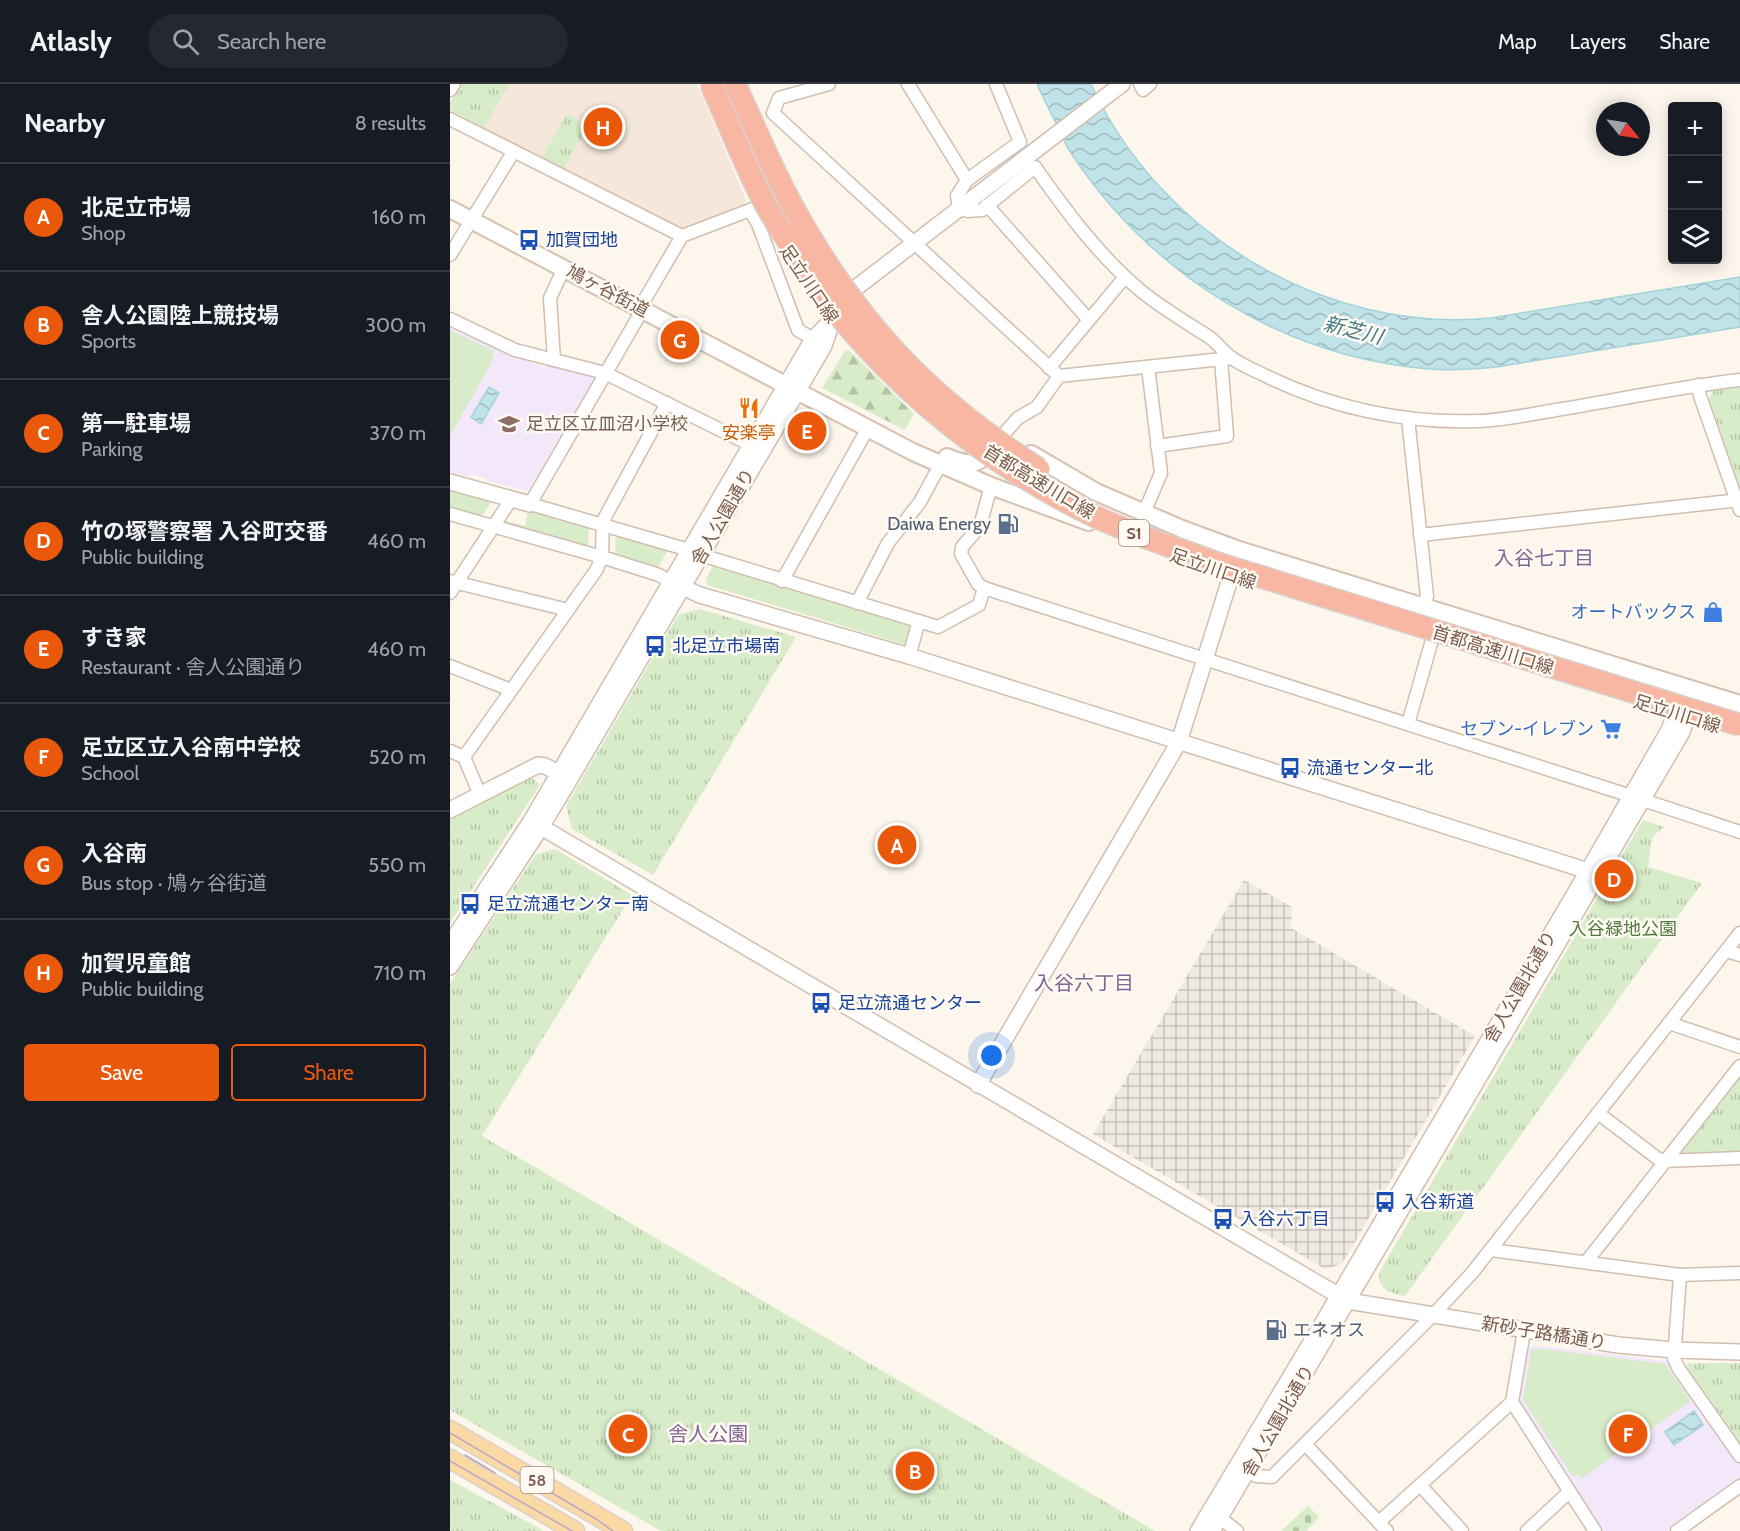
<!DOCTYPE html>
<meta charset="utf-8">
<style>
body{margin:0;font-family:Cabin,"Noto Sans JP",sans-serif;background:#242831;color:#f1f3f6}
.controls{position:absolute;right:18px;top:18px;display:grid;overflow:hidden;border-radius:6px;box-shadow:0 3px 15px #0003}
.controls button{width:54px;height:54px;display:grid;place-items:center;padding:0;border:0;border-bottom:2px solid #363941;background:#171b24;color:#f1f3f6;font:30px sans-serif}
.compass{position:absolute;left:1146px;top:18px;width:54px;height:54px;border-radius:50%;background:#171b24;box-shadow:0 3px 15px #0003;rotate:120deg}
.you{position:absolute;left:542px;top:972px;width:21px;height:21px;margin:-15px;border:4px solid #fff;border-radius:50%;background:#1a73e8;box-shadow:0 0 0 9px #1a73e833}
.badge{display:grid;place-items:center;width:39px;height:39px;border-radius:50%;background:#ea580c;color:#fff;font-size:20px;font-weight:700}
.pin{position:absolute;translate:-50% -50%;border:3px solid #fff;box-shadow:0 2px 6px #0006}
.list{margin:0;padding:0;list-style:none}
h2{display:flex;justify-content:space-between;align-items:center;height:78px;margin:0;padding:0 24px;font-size:26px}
h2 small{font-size:20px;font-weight:400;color:#9ea1a6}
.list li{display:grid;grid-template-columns:39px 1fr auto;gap:18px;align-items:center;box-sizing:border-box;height:108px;padding:0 24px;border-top:2px solid #363941}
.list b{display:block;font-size:22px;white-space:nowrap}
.list p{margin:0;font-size:20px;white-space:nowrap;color:#9ea1a6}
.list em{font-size:20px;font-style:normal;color:#9ea1a6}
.actions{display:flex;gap:12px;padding:18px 24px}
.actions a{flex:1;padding:14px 0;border:2px solid #ea580c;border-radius:6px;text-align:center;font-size:21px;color:#ea580c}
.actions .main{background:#ea580c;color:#fff}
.icon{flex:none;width:33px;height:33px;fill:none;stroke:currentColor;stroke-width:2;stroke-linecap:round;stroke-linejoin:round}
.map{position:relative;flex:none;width:1290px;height:1447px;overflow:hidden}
header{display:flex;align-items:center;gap:36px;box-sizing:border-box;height:84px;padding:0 30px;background:#171b24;border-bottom:2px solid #363941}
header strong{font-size:28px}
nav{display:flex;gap:33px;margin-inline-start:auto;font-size:21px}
.search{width:420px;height:54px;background:#242831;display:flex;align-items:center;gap:15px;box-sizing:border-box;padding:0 21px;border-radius:33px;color:#9ea1a6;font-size:22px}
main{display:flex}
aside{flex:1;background:#171b24}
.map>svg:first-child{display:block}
.residential{fill:#f5e8da}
.industrial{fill:url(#industrial-grid)}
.education{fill:#f3e8fa}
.grass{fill:#d8ecc9}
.forest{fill:url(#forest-firs)}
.cemetery{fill:url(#cemetery-stones)}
.park{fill:url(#park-tufts)}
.water{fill:url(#water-waves);stroke:#a5d3da;stroke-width:1.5}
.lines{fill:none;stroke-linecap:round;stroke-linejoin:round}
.minor-casing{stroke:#d1beb0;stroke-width:15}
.tertiary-casing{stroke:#d1beb0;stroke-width:18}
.secondary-casing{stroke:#d6c0b0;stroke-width:20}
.primary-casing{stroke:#dad1cd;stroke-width:21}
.minor{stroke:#fff;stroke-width:12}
.tertiary{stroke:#fff;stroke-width:15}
.secondary{stroke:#fff;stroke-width:16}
.primary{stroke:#fbd9a5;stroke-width:18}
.tram{stroke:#b9a8c9;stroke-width:1.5}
.motorway-bridge-casing{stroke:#dad1cd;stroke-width:24;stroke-linecap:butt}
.motorway-bridge{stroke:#f7b7a3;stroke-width:21}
.labels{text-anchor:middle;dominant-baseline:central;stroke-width:5;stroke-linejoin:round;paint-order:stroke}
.shield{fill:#fffaf3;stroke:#a28b7f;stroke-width:1.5}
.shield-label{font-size:16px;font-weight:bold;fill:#7a5c4d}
.transit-label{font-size:18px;fill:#164399;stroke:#fffaf3;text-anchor:start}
.street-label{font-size:18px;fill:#7a5c4d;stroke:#fffaf3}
.education-label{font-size:18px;fill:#785e54;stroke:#fffaf3;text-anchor:start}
.food-label{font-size:18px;fill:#c56008;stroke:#fffaf3}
.service-label{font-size:18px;fill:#4e5e75;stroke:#fffaf3;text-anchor:end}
.shop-label{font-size:18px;fill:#366cbe;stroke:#fffaf3;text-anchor:end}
.park-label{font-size:18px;fill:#537a41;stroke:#fffaf3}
.water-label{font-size:20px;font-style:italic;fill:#437c86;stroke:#fffaf3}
.neighbourhood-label{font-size:20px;fill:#846695;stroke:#fffaf3}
</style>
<header>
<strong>Atlasly</strong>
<div class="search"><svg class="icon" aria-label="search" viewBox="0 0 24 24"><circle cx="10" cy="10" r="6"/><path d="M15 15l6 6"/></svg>Search here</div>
<nav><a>Map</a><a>Layers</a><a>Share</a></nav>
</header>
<main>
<aside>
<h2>Nearby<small>8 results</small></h2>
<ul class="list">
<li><span class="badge">A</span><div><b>北足立市場</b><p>Shop</p></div><em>160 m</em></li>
<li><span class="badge">B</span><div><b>舎人公園陸上競技場</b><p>Sports</p></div><em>300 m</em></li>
<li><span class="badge">C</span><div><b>第一駐車場</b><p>Parking</p></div><em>370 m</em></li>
<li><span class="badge">D</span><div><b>竹の塚警察署 入谷町交番</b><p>Public building</p></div><em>460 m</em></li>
<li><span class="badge">E</span><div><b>すき家</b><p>Restaurant · 舎人公園通り</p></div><em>460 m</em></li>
<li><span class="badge">F</span><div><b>足立区立入谷南中学校</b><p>School</p></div><em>520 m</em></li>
<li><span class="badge">G</span><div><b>入谷南</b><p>Bus stop · 鳩ヶ谷街道</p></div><em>550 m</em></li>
<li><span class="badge">H</span><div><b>加賀児童館</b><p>Public building</p></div><em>710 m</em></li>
</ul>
<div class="actions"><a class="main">Save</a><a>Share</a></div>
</aside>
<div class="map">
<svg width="1290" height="1447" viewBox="0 0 1290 1447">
<defs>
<pattern id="industrial-grid" width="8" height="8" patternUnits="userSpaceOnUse" patternTransform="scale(1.5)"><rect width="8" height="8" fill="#efe9e4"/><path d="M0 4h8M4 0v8" fill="none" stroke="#c7c0bb"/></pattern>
<pattern id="forest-firs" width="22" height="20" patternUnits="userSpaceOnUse" patternTransform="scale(1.5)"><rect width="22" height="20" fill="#d8ecc9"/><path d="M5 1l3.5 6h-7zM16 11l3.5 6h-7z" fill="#b4c2a5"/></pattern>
<pattern id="cemetery-stones" width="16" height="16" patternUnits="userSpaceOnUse" patternTransform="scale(1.5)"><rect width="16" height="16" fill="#d8ecc9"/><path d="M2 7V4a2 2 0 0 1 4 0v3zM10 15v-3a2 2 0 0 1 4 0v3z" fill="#b4c2a5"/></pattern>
<pattern id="park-tufts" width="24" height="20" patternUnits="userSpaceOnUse" patternTransform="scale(1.5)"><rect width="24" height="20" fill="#d8ecc9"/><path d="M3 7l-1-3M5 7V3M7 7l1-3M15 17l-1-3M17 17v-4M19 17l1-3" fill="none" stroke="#b4c2a5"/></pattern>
<pattern id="water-waves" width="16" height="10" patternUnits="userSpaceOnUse" patternTransform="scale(1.5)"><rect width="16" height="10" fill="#bfe3e8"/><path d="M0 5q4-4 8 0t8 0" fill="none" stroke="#a0bbbe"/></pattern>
</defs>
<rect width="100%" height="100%" fill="#fdf6ec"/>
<path class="residential" d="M10,0H247L296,116L293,122L232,147L0,26V18Z"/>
<path class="industrial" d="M794,796L842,823L841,844L1025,952L892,1180L875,1185L643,1050Z"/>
<g class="education">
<path d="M0,241L56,268L78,275L81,279L96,283L100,280L145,291V293L78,407L37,397L35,394L22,391L20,393L0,388Z"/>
<path d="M1083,1261L1216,1277L1290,1381V1395L1216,1447H1152L1068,1319L1077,1264Z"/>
</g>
<g class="grass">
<path d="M0,246L44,267L43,276L0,352Z"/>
<path d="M0,403L44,414L31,433L0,425Z"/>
<path d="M64,420L139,442L138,465L54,440V436L75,442L78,427Z"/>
<path d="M166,450L218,466L207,485L165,473Z"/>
<path d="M264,480L461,541L456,561L257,501L256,495Z"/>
<path d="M1085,1264L1215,1280L1241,1317L1131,1395L1128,1391L1123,1393L1073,1316L1081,1266Z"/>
</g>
<path class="forest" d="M395,267H400L464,330L455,346L372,304Z"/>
<path class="cemetery" d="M858,1422L869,1433L856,1447H831Z"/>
<g class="park">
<path d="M11,0H60L34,43L1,26L0,19Z"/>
<path d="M117,30L138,43L114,84L92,73Z"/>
<path d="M1290,301V404L1259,314L1264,305Z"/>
<path d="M250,525L346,553L203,791L122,745L116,722L228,531Z"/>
<path d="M80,691L90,701L0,839V733Z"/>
<path d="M1193,736L1214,743L1202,753L1198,783L1252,799L955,1212C941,1209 928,1206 929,1189L1156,799L1169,806L1178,791L1165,783Z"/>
<path d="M105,765L182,811L32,1052L705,1447H211L0,1326V900L86,770Z"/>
<path d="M1290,989V1070L1233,1074L1229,1066Z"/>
<path d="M1238,1279H1290V1364L1235,1286Z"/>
<path d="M0,1396L89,1444L93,1447H0Z"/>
</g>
<g class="water">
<path d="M587,0H641C710,151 876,250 1041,234L1290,193V243L1047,283C1025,285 1002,287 979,285C831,273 699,189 619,66C614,58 611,49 607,41C600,27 593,14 587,0Z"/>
<path d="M39,303L49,309L31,340L21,333Z"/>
<path d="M1244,1327L1253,1341L1224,1361L1215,1348Z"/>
</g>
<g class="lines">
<defs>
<g id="minor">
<path d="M379,0L329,14L323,29L609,292L782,274"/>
<path d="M458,0L517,96"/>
<path d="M546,0L570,58L517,96L507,112L509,124L517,127L532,126L585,83C616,127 649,172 691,207C712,224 736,238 759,253C768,259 773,268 782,274C791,281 804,286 814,291C880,324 956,340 1030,337C1055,336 1081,330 1106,326C1167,316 1228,303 1290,296"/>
<path d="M690,0L693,6L700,0"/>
<path d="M0,6L4,0"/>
<path d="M0,35L232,152"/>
<path d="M537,121L638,235"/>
<path d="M307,123L300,126L308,140L348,246L363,255"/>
<path d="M0,171L64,67"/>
<path d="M0,235L65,266L155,289L301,361"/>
<path d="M104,276L100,214L114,184"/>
<path d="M599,284L675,193"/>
<path d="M1248,301L1250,312L1290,426"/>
<path d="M958,334L977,512L974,523"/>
<path d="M552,352L568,334L587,323L609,292"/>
<path d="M707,362L777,352L771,275"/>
<path d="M541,402L530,442L512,463L511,470L528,500L534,504L1181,712"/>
<path d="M694,429L711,389L698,283"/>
<path d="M0,430L152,473L209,491L221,498"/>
<path d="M970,451L1290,416"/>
<path d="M239,466L80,420L186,237L195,215L232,152L300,126"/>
<path d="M251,471L488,543L529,521L534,504"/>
<path d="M0,497L118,526"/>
<path d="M332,497L418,344"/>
<path d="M0,509L62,414"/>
<path d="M407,519L438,459L470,418L490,381"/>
<path d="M459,572L469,537"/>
<path d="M0,582L61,606"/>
<path d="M958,640L982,556"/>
<path d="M0,667L14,673L30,711"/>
<path d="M14,673L147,485C156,467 150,453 154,435L217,319"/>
<path d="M1193,716L1290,748"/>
<path d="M1277,867L1290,871"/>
<path d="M1219,939L1290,963"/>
<path d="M1148,1029L1207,1074L1215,1077L1290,1074"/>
<path d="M1041,1166L1230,1191L1290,1189"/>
<path d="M1137,1177L1290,982"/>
<path d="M1230,1191L1224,1275L1229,1285L1290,1372"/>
<path d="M1074,1247L1062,1318L1145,1447"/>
<path d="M855,1360L937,1447"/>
<path d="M798,1387L806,1392L822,1393L984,1230L1022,1189L1290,849"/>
<path d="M970,1401L1012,1447"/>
<path d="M770,1434L787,1447"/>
<path d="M929,1438L1062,1318"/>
<path d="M1077,1447L1119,1408"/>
<path d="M1227,1447L1290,1402"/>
</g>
<g id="tertiary">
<path d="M0,398L80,420"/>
<path d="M221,498L250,511L459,572L1138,787L1147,792"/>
<path d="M0,726L88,681L95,682L109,689"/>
<path d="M81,737L898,1217L1168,1261L1224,1266L1290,1268"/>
<path d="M0,860L81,737L363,255L382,236L403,206L672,0"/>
<path d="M0,883L91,743L117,700L374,262L382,238"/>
<path d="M528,1001L729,658L786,476"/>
<path d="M748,1447L872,1240L1138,787L1219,646L1230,615L1240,605L1243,618L1231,650L762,1447"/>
</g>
<g id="secondary">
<path d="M0,125L463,368L541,402L639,438"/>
<path d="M581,370L646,408L732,445L789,466L1290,620"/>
<path d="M497,373C523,384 528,381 546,360"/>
</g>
<g id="primary">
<path d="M0,1346L173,1447"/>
<path d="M0,1375L125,1447"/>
</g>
</defs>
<use href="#minor" class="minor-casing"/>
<use href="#tertiary" class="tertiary-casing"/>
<use href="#secondary" class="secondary-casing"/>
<use href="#primary" class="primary-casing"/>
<use href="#minor" class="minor"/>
<use href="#tertiary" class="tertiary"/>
<use href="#secondary" class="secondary"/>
<use href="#primary" class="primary"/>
<g class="tram">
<path d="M0,1349L146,1435L163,1447"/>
<path d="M15,1371L45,1389"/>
<path d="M0,1377L122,1447"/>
</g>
<defs>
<g id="motorway-bridge">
<path d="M261,0C278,39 294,78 313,116C325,139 340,160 354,181C368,201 381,222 396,240C465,321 551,387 646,433C683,450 722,463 760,477L1290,641"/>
<path d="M285,0C308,51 330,103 359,151C421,254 489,321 589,385"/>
</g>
</defs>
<use href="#motorway-bridge" class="motorway-bridge-casing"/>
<use href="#motorway-bridge" class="motorway-bridge"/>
</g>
<defs>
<symbol id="bus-bare" viewBox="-9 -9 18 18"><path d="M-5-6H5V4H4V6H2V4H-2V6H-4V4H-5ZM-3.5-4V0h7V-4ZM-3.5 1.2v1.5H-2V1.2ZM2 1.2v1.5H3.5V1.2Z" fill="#1a4fb4" stroke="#fffaf3" stroke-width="2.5" paint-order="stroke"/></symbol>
<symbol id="restaurant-bare" viewBox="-9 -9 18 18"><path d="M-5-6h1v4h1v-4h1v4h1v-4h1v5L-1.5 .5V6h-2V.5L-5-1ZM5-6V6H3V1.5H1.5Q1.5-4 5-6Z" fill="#e8710a" stroke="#fffaf3" stroke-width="2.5" paint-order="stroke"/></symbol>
<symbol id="school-bare" viewBox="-9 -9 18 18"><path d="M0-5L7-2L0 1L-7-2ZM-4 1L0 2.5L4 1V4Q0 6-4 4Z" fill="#8d6e63" stroke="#fffaf3" stroke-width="2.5" paint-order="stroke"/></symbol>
<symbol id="fuel-bare" viewBox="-9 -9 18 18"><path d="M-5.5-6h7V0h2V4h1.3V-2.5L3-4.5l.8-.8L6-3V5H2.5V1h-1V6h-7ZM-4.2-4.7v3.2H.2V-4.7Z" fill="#5c6f8a" stroke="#fffaf3" stroke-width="2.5" paint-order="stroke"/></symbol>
<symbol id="shop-bare" viewBox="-9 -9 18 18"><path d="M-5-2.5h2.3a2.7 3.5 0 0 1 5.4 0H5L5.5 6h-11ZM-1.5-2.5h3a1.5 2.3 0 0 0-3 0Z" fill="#3f7fe0" stroke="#fffaf3" stroke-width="2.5" paint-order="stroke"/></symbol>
<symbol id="supermarket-bare" viewBox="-9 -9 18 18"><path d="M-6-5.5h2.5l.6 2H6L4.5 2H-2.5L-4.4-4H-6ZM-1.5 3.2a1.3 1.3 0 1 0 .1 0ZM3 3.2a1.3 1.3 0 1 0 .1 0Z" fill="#3f7fe0" stroke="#fffaf3" stroke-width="2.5" paint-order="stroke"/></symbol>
</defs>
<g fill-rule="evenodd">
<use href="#bus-bare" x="64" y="141" width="30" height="30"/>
<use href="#restaurant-bare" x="284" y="309" width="30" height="30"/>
<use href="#school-bare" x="44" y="325" width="30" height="30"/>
<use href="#fuel-bare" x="543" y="425" width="30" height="30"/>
<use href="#shop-bare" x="1248" y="513" width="30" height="30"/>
<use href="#bus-bare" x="190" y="547" width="30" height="30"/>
<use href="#supermarket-bare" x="1146" y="630" width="30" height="30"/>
<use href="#bus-bare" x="825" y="669" width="30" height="30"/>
<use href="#bus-bare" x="5" y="805" width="30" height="30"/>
<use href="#bus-bare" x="356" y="904" width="30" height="30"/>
<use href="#bus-bare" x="920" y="1103" width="30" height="30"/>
<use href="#bus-bare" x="758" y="1120" width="30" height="30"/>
<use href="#fuel-bare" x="811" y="1231" width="30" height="30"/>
</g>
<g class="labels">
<g class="shield">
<rect x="669" y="436" width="30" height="26" rx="4.5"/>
<rect x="70.5" y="1383" width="33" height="26" rx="4.5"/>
</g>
<g class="shield-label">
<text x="684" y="449">S1</text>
<text x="87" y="1396">58</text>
</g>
<g class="transit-label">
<text x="96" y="156">加賀団地</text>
<text x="222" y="562">北足立市場南</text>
<text x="857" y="684">流通センター北</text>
<text x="37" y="820">足立流通センター南</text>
<text x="388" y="919">足立流通センター</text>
<text x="952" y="1118">入谷新道</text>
<text x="790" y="1135">入谷六丁目</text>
</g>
<g class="street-label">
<text transform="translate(359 200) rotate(56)">足立川口線</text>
<text transform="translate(158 207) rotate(28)">鳩ヶ谷街道</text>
<text transform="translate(589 398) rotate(31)">首都高速川口線</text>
<text transform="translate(273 433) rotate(-60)">舎人公園通り</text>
<text transform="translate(763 485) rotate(19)">足立川口線</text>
<text transform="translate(1043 566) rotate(17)">首都高速川口線</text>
<text transform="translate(1227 630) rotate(17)">足立川口線</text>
<text transform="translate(1070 903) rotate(-60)">舎人公園北通り</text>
<text transform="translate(1094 1249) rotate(9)">新砂子路橋通り</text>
<text transform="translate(828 1337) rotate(-60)">舎人公園北通り</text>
</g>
<g class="education-label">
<text x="76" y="340">足立区立皿沼小学校</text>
</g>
<g class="food-label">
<text x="299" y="349">安楽亭</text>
</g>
<g class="service-label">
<text x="541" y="440">Daiwa Energy</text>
<text x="843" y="1246" text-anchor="start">エネオス</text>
</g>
<g class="shop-label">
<text x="1246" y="528">オートバックス</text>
<text x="1144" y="645">セブン-イレブン</text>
</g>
<g class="park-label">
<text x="1173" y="845">入谷緑地公園</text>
</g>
<g class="water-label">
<text transform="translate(903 246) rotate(14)">新芝川</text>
</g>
<g class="neighbourhood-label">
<text x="1094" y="474">入谷七丁目</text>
<text x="634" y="899">入谷六丁目</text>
<text x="258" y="1350">舎人公園</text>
</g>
</g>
</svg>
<div class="controls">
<button>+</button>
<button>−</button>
<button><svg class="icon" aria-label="layers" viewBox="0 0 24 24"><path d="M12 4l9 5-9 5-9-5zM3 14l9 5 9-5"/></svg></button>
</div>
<svg class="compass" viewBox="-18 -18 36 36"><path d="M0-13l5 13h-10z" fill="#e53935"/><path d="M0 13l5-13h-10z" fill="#9ea1a6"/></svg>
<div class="you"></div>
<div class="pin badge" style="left:447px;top:761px">A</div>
<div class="pin badge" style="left:465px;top:1387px">B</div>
<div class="pin badge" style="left:178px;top:1350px">C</div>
<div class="pin badge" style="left:1164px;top:795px">D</div>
<div class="pin badge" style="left:357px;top:347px">E</div>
<div class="pin badge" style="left:1178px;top:1350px">F</div>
<div class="pin badge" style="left:230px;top:256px">G</div>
<div class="pin badge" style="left:153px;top:43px">H</div>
</div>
</main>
